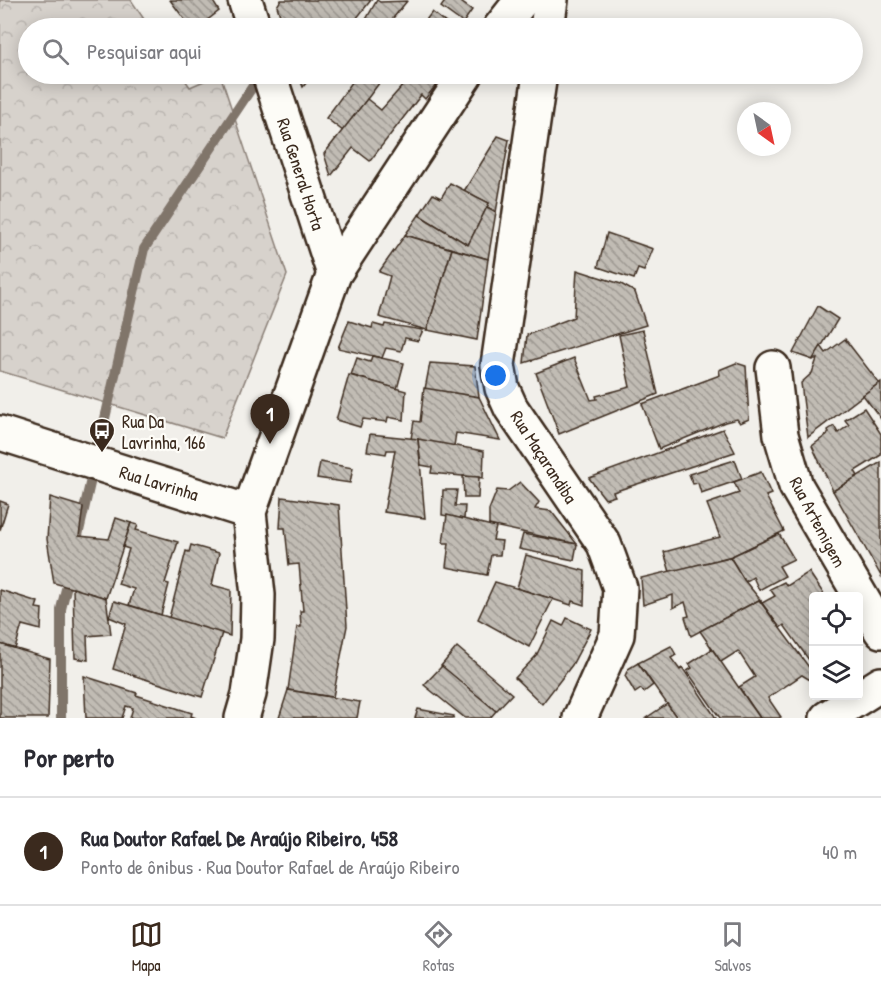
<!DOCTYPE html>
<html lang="pt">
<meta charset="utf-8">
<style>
body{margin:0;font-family:"Patrick Hand",sans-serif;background:#f2f2f3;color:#2b2b33}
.controls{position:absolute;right:18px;bottom:18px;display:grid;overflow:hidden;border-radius:6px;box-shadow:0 3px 15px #0003}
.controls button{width:54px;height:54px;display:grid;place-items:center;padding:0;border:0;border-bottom:2px solid #e1e1e2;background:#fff;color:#2b2b33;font:30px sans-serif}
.compass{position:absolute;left:737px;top:102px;width:54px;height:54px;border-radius:50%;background:#fff;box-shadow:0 3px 15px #0003;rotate:147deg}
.you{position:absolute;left:496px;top:376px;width:21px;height:21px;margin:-15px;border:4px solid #fff;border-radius:50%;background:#1a73e8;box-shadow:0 0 0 9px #1a73e833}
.badge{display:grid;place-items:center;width:39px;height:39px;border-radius:50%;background:#3b2a1e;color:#fff;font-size:20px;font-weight:700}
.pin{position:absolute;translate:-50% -50px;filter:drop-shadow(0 2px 3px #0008)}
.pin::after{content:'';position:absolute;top:32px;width:21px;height:18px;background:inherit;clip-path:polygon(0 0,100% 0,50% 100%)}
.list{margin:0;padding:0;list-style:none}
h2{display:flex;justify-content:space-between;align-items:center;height:78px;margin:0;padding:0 24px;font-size:26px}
h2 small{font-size:20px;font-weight:400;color:#7c7c81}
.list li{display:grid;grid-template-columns:39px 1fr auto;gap:18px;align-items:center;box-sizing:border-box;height:108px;padding:0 24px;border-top:2px solid #e1e1e2}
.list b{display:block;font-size:22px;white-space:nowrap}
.list p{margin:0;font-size:20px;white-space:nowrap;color:#7c7c81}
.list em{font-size:20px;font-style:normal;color:#7c7c81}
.icon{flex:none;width:33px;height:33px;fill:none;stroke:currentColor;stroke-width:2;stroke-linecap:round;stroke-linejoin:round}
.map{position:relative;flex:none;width:881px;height:718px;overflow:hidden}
.search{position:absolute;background:#fff;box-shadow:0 3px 15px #0003;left:18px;right:18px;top:18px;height:66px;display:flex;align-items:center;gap:15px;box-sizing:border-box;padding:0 21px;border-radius:33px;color:#7c7c81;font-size:22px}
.sheet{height:186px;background:#fff}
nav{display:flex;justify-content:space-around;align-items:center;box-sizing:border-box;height:84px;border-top:2px solid #e1e1e2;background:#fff;font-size:16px;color:#7c7c81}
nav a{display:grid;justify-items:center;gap:3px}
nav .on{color:#3b2a1e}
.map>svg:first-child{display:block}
.forest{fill:url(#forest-crowns);stroke:#897e75;stroke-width:1.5}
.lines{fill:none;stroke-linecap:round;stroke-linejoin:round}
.stream{stroke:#80746b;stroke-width:10}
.building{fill:url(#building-back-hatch);stroke:#3b2a1e;stroke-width:1.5}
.minor-casing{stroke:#3b2a1e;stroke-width:38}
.minor{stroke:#fdfcf7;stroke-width:33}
.labels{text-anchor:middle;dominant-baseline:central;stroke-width:4.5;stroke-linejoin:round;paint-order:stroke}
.street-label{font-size:18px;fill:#3b2a1e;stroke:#fdfcf7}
.poi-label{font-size:18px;fill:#3b2a1e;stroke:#fdfcf7;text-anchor:start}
</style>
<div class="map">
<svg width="881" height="718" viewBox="0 0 881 718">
<defs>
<pattern id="forest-crowns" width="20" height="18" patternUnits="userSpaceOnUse" patternTransform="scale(1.5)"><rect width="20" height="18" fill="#d7d2cc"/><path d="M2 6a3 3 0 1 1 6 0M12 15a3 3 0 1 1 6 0" fill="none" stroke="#b9b4af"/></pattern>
<pattern id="building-back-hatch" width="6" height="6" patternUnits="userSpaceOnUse" patternTransform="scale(1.5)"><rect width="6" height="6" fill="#c1bcb4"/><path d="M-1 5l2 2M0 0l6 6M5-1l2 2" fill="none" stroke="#9e9992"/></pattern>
</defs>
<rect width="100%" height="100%" fill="#f1efea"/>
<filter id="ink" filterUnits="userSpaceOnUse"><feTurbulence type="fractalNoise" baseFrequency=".0167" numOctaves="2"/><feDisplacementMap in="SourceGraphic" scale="12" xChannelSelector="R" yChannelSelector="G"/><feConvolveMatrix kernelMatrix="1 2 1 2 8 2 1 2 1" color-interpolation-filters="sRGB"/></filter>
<g filter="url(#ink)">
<path class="forest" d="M0,0H131L150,28H28V74H181L190,87L220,74L287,275L222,438L0,371Z"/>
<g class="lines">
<g class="stream">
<path d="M77,540L144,249L261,74"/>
<path d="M61,718V609L70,573"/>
</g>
</g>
<g class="building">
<path d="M170,0H212L219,11L197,28H191Z"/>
<path d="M281,0H371L349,28H284L277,6Z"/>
<path d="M377,0L380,2L407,1L385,28H371L364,23Z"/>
<path d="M446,0H458L472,10L463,23L441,7Z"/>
<path d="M432,12L447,24L444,28H420Z"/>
<path d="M298,74H313L303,87Z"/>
<path d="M358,74H386L343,131L326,118Z"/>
<path d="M413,74H424L437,84L425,99L421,95L370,161L353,148L331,176L324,154L367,99L381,110Z"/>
<path d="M498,136L509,140L496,212L487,207L489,203L464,191Z"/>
<path d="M450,183L489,203L468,245L419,215L433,194L441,198Z"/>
<path d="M487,207L496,212L488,259L405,235L419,215L468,245Z"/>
<path d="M607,233L653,249L644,271L638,269L634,279L598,267Z"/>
<path d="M405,235L452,249L427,330L379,317L390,276L379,272Z"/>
<path d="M452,249L488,259L477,340L427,330Z"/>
<path d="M577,270L621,284L635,292L646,325L524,363L527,335L574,317Z"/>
<path d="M818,306L838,319L813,360L793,353Z"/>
<path d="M349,321L372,328L373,324L384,327L385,324L423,330L418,341L405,338L401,351L386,348L382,358L338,348Z"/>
<path d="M643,330L658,394L559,434L536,373L574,358L591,400L597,399L596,396L630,387L619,335Z"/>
<path d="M845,339L879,383L808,437L801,383L812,373L817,359H813L821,346L826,353Z"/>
<path d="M372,356L404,363L397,389L351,375L357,358L370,362Z"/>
<path d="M430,363L475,366L479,397L425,389Z"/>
<path d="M736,363L746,366L749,419L740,423L737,419L725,422L659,449L642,404L720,375L719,370Z"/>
<path d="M349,375L406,391L404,420L388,417L387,422L363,419L360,427L336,420Z"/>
<path d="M881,382V419L863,395Z"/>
<path d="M424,388L479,397L500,440L456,433L454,446L411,439L414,421L420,422Z"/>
<path d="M864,408L881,434V455L855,471L858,476L833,491L812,446L829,433L828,430L834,426L838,433L849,425L845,420Z"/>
<path d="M723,429L735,452L613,492L615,496L605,499L589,478Z"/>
<path d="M370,434L418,439L425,518L384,512L395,450H387L386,454L367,451Z"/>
<path d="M418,439L484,451L483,478L431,473L432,467L421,465Z"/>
<path d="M735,460L742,479L701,493L698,483L693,484L689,474Z"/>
<path d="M320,462L353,468L350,483L317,478Z"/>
<path d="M881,462V576L833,491Z"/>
<path d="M761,472L771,494L766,496L784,531L732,556L670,572L664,552L720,537L707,504L739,493L734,482Z"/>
<path d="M463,476L479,477L478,498H464Z"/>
<path d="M520,482L539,502L535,509L551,511L577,544L489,525V510L497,490L508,491Z"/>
<path d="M443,490H457L455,506H465L464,519L442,515Z"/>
<path d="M50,497L83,507L79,536L109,539L116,518L131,523L106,598L54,583L47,539Z"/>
<path d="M282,497L339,505L347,626L333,697L288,690L297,627H301L300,611H303L299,564L289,565L285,528H280Z"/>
<path d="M0,501L8,504L0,530Z"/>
<path d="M447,515L496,527L493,540L502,541L500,555H491L487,575L446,567L449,543H443Z"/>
<path d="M131,523L138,525L136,530L178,542L165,583L169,584L161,615L129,605L134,589L118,584L129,549L123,547Z"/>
<path d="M523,534L577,544L574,560L519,549Z"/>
<path d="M779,534L794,559L779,566L785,576L759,590L753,577L745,582L744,580L730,557Z"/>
<path d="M191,545L219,553L212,585L231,590L230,636L169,618L186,551L189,552Z"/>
<path d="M526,555L585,571L584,605L572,601L571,605L517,588Z"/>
<path d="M730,557L744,580L763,603L759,600L691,636L685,617L689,616L685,602L673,608V595L643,605L641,578Z"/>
<path d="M809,572L825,596H814V667L784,625L780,628L762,603L775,596L770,589L784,582L787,586Z"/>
<path d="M495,582L553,599L529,647L478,619Z"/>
<path d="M73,588L106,598L111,634L87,636L88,660L75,658Z"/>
<path d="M0,590L38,602L36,608L42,609L41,630L22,625L15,649L0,644Z"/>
<path d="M759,600L814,674L810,680L802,675L768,698L781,717L779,718H760L739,687L755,677L738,651L721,662L700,631Z"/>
<path d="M114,601L222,633L202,697L113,669L126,624L109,617Z"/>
<path d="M567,618L591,629L572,665L542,704L515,678L536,656L553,621L563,626Z"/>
<path d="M0,644L50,659L48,718H0Z"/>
<path d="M671,646L676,655L671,658L680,670L682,667L716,718H677L638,663Z"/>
<path d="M457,647L512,694L496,711L441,666Z"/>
<path d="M712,649L721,662L760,718H720L687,671L692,668L689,664Z"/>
<path d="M638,663L653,685L644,692L641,689L635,693L625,676L628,669Z"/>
<path d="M442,666L496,711L490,718H465L424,685Z"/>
<path d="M84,676L137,693L136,695L192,713L191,716L196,718H130L133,708L126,706L122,718H86Z"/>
<path d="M288,690L360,702L357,718H279Z"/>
<path d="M667,704L677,718H646Z"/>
<path d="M418,709L454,716L453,718H415Z"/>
</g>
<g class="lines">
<defs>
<g id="minor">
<path d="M245,0L254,28"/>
<path d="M500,28L522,0"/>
<path d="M547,28L551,0"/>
<path d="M269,74L334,274"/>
<path d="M540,74L498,365L502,388L511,408L604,544L620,588L617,635L580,718"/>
<path d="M773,368L781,435L796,486L881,631"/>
<path d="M0,433L249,512"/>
<path d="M242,718L249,694L257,639L258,595L249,512L334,274L466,74"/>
<path d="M827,718L881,684"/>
</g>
</defs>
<use href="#minor" class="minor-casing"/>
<use href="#minor" class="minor"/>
</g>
</g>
<defs>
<symbol id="bus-pin" viewBox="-11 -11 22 30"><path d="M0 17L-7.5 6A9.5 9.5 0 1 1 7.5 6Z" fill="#3b2a1e" stroke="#fdfcf7"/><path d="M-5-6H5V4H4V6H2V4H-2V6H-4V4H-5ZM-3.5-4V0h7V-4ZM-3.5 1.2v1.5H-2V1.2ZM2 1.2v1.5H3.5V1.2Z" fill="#fff"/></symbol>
</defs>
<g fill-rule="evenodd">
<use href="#bus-pin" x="87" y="416" width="30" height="40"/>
</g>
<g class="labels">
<g class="street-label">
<text transform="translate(301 174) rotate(72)">Rua General Horta</text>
<text transform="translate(544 457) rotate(57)">Rua Maçarandiba</text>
<text transform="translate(159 483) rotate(17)">Rua Lavrinha</text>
<text transform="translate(818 522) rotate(62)">Rua Artemigem</text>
</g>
<g class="poi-label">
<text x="122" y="421">Rua Da<tspan x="122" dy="21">Lavrinha, 166</tspan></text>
</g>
</g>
</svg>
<div class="controls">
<button><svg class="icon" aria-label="locate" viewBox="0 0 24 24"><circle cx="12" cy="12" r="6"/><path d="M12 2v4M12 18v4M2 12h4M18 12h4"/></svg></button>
<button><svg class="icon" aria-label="layers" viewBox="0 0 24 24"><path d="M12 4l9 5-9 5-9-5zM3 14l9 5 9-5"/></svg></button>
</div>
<svg class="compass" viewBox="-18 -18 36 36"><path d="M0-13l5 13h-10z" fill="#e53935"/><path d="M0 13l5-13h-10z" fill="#7c7c81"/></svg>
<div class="you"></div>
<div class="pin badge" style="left:270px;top:444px">1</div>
<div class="search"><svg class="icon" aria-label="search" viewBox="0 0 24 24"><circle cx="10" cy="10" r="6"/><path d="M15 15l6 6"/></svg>Pesquisar aqui</div>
</div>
<section class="sheet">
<h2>Por perto<small></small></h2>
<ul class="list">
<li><span class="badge">1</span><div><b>Rua Doutor Rafael De Araújo Ribeiro, 458</b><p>Ponto de ônibus · Rua Doutor Rafael de Araújo Ribeiro</p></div><em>40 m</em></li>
</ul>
</section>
<nav>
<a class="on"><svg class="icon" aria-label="map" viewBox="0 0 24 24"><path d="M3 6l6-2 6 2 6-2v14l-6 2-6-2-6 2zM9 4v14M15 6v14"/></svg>Mapa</a>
<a><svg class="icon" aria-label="directions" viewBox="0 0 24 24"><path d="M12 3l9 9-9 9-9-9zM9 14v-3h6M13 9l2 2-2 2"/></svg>Rotas</a>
<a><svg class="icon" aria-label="saved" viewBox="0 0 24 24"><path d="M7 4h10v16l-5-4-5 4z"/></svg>Salvos</a>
</nav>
